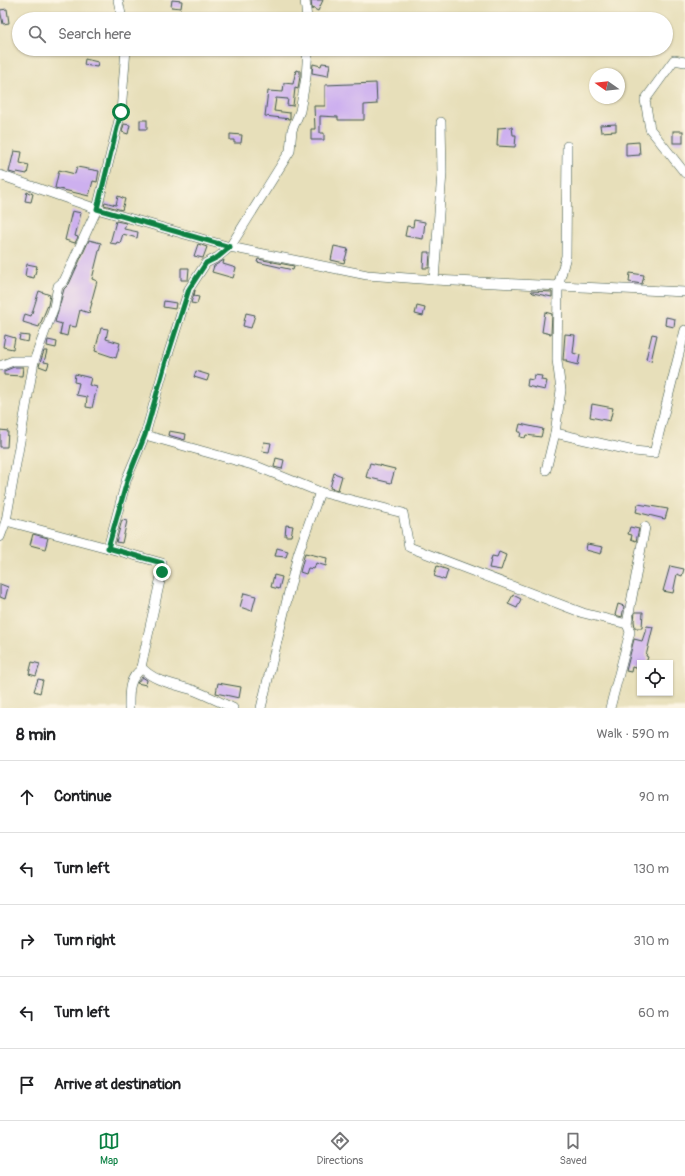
<!DOCTYPE html>
<meta charset="utf-8">
<style>
body{margin:0;font-family:Pangolin,sans-serif;background:#f2f2f2;color:#202124}
.controls{position:absolute;right:12px;bottom:12px;display:grid;overflow:hidden;border-radius:0px;box-shadow:0 1px 3px #0004}
.controls button{width:36px;height:36px;display:grid;place-items:center;padding:0;border:0;border-bottom:1px solid #e0e0e0;background:#fff;color:#202124;font:20px sans-serif}
.compass{position:absolute;left:589px;top:68px;width:36px;height:36px;border-radius:50%;background:#fff;box-shadow:0 1px 3px #0004;rotate:284deg}
.stop{position:absolute;width:12px;height:12px;margin:-9px;border:3px solid #0b8043;border-radius:50%;background:#fff}
.stop.end{background:#0b8043;border-color:#fff;box-shadow:0 1px 4px #0008}
.list{margin:0;padding:0;list-style:none}
h2{display:flex;justify-content:space-between;align-items:center;height:52px;margin:0;padding:0 16px;font-size:17px}
h2 small{font-size:13px;font-weight:400;color:#757577}
.list li{display:grid;grid-template-columns:26px 1fr auto;gap:12px;align-items:center;box-sizing:border-box;height:72px;padding:0 16px;border-top:1px solid #e0e0e0}
.list b{display:block;font-size:15px;white-space:nowrap}
.list em{font-size:13px;font-style:normal;color:#757577}
.icon{flex:none;width:22px;height:22px;fill:none;stroke:currentColor;stroke-width:2;stroke-linecap:round;stroke-linejoin:round}
.map{position:relative;flex:none;width:685px;height:708px;overflow:hidden}
.search{position:absolute;background:#fff;box-shadow:0 1px 3px #0004;left:12px;right:12px;top:12px;height:44px;display:flex;align-items:center;gap:10px;box-sizing:border-box;padding:0 14px;border-radius:22px;color:#757577;font-size:15px}
.sheet{height:412px;background:#fff}
nav{display:flex;justify-content:space-around;align-items:center;box-sizing:border-box;height:56px;border-top:1px solid #e0e0e0;background:#fff;font-size:11px;color:#757577}
nav a{display:grid;justify-items:center;gap:2px}
nav .on{color:#0b8043}
.map>svg:first-child{display:block}
.building{fill:#cdb0ef}
.lines{fill:none;stroke-linecap:round;stroke-linejoin:round}
.minor-casing{stroke:#3d5548;stroke-width:10}
.minor{stroke:#fff;stroke-width:9}
.route{stroke:#0b8043;stroke-width:5}
</style>
<div class="map">
<svg width="685" height="708" viewBox="0 0 685 708">
<rect width="100%" height="100%" fill="#fcf5e5"/>
<filter id="ink" filterUnits="userSpaceOnUse"><feTurbulence type="fractalNoise" baseFrequency=".025" numOctaves="2"/><feDisplacementMap in="SourceGraphic" scale="8" xChannelSelector="R" yChannelSelector="G"/><feConvolveMatrix kernelMatrix="1 2 1 2 8 2 1 2 1" color-interpolation-filters="sRGB"/></filter>
<filter id="wash" filterUnits="userSpaceOnUse"><feTurbulence type="fractalNoise" baseFrequency=".012" numOctaves="4" result="noise"/><feDisplacementMap in="SourceGraphic" scale="16" xChannelSelector="R" yChannelSelector="G"/><feGaussianBlur stdDeviation="0.9" result="paint"/><feColorMatrix in="noise" values="0 0 0 0 0 0 0 0 0 0 0 0 0 0 0 0 0 1.4 0 .05"/><feComposite in="paint" operator="in"/></filter>
<g filter="url(#wash)">
<rect width="100%" height="100%" fill="#e7dfba"/>
<g id="blocks">
<g class="building">
<path d="M172,0L182,1L181,8L171,7Z"/>
<path d="M311,0H323L318,11L312,8V10Z"/>
<path d="M7,9L9,23L3,24L0,10Z"/>
<path d="M85,59L98,62L97,67L84,65Z"/>
<path d="M322,63L330,64L328,76L312,73L313,64L321,66Z"/>
<path d="M296,70L300,71V76L298,89L295,88L293,106L287,105L288,99L276,98L274,111L290,113V119L265,116L268,91L283,92L284,83L293,84Z"/>
<path d="M376,83L377,104L364,105V120H338V117L320,116V133H324V140H311V129H315L314,106H325V85Z"/>
<rect x="140" y="120" width="7" height="9"/>
<path d="M124,124L130,125L128,134L122,132Z"/>
<path d="M616,124V131L601,132L600,125Z"/>
<path d="M512,127L513,135H516L515,147L497,146L498,128Z"/>
<rect x="673" y="131" width="10" height="12"/>
<path d="M230,134L242,135L241,143H234V140H230Z"/>
<path d="M639,142L640,155L626,156V143Z"/>
<path d="M14,151L22,152L20,163L29,165L27,174L17,172L16,174L9,172Z"/>
<path d="M77,167L99,171L97,182L93,181L89,196L55,188L59,170L75,174Z"/>
<path d="M27,192L33,194L31,202L25,201Z"/>
<path d="M118,196L125,199L122,210L104,205L105,202L116,205Z"/>
<path d="M72,211L81,213L75,236L78,237L75,243L65,240Z"/>
<path d="M414,220L425,222L423,239L405,236L407,226L413,227Z"/>
<path d="M116,221L126,223L124,229L138,232L137,238L123,234L120,243L117,242L116,244L110,243Z"/>
<path d="M89,240L101,243L92,279L97,281L91,303H92L89,313L80,310L76,327L69,326L67,336L60,334L62,324L55,322L64,289L69,284Z"/>
<path d="M198,244L207,247L203,258L194,256Z"/>
<path d="M334,246L348,249L344,263L331,260Z"/>
<path d="M424,252H430L429,268H423Z"/>
<path d="M258,259L294,266L293,270L257,262Z"/>
<path d="M224,260L223,264L236,268L233,278L212,272L214,266Z"/>
<path d="M27,264L37,266L34,278L25,276Z"/>
<path d="M181,268H189L188,280H181Z"/>
<path d="M630,273L644,275L642,284L629,282Z"/>
<path d="M195,290L194,296L199,297L197,304L191,303Z"/>
<path d="M39,291L50,295L48,305L39,327L23,322L25,314L31,316Z"/>
<path d="M531,291L552,292V297L533,293Z"/>
<path d="M164,301L176,303L175,309L163,307Z"/>
<path d="M417,306L425,308L423,316L415,314Z"/>
<path d="M545,312L552,314L551,334L542,332Z"/>
<path d="M246,313L255,315L251,328L243,326Z"/>
<path d="M666,317L675,319L674,327L665,325Z"/>
<path d="M101,328L108,329L106,339L120,343L116,358L95,351Z"/>
<path d="M565,334L575,335L573,353L580,355L578,365L566,362L567,360H563Z"/>
<path d="M652,334L657,335L651,361L646,359Z"/>
<path d="M5,335L15,338L13,349L3,347Z"/>
<path d="M20,335L29,336L28,342L19,340Z"/>
<path d="M48,340L57,342L56,348L47,346Z"/>
<path d="M44,351H47L44,362L49,363L47,369L39,366Z"/>
<path d="M14,367H23L22,376L4,375V371Z"/>
<path d="M196,371L209,375L207,381L194,377Z"/>
<path d="M75,374L91,378L89,385L97,387L92,408L86,407L87,397L76,395L79,383L74,382Z"/>
<path d="M534,375L542,376L541,380L547,381L545,390L527,386L528,379L533,380Z"/>
<path d="M592,404L613,408L610,421L590,417Z"/>
<path d="M520,424L543,429L541,437L526,435L525,438L520,437L521,432H518Z"/>
<path d="M0,430L8,431L7,447H0Z"/>
<path d="M169,431L186,434L185,440L168,435Z"/>
<path d="M264,442L271,443L269,452L262,451Z"/>
<path d="M276,458L284,460L282,469L274,467Z"/>
<path d="M370,463L395,469L391,483L366,477Z"/>
<path d="M334,473L342,476L338,490L330,488Z"/>
<path d="M638,504L668,509L665,519L636,512Z"/>
<path d="M122,520L127,521L122,543L116,542Z"/>
<path d="M286,525L293,526L291,536H285Z"/>
<path d="M630,527L639,529L636,541L631,539L632,535L628,534Z"/>
<path d="M33,534L48,538L45,549L30,545Z"/>
<path d="M587,544L603,547L601,554L586,550Z"/>
<path d="M277,548L288,551L286,557L275,556Z"/>
<path d="M499,552L506,555L501,570L489,568L492,556L497,557Z"/>
<path d="M305,553L327,558L326,566L316,563L314,569L308,568L306,574L300,572Z"/>
<path d="M437,566L448,570L445,580L434,576Z"/>
<path d="M670,566L684,569L682,576L677,574L673,593L663,591Z"/>
<path d="M274,575L282,577L279,589L271,587Z"/>
<path d="M0,584L8,587L5,599L0,597Z"/>
<path d="M244,593L256,596L252,611L240,607Z"/>
<path d="M513,595L521,599L517,608L508,604Z"/>
<path d="M618,604L624,606L622,617L615,615Z"/>
<path d="M635,612H643L642,628H635L634,621Z"/>
<path d="M647,626L653,627L646,656L648,657L646,663L640,662L638,669L632,667L631,672L626,671L634,639L642,641Z"/>
<path d="M32,662L40,664L36,676L29,674Z"/>
<path d="M142,677L147,680L146,685L137,683Z"/>
<path d="M38,679L43,680L40,693L34,691Z"/>
<path d="M218,683L241,687L239,698L216,693Z"/>
</g>
</g>
</g>
<g filter="url(#ink)">
<use href="#blocks" fill-opacity="0" stroke="#3d5548" stroke-width="1"/>
<g class="lines">
<defs>
<g id="minor">
<path d="M118,0L122,19"/>
<path d="M305,0L307,19"/>
<path d="M685,62L674,60L645,100L650,129L685,173"/>
<path d="M567,146L566,256L558,287L557,360L561,390L555,433L634,451L654,453L685,330"/>
<path d="M0,175L97,209L230,247L367,275L434,280L685,292"/>
<path d="M434,280L442,173L441,122"/>
<path d="M34,361L54,307L58,286L64,281L97,209L121,112L126,49"/>
<path d="M0,366L13,361H34L6,521L108,548L127,478L145,435L166,361L189,289L206,263L218,257L230,247L290,151L292,130L300,111L306,77L308,49"/>
<path d="M145,435L256,466L320,492L403,513L409,547L583,613L627,624"/>
<path d="M546,470L555,433"/>
<path d="M0,537L6,521"/>
<path d="M108,548L162,563V572L141,667C154,682 175,684 193,690C206,695 220,702 233,708"/>
<path d="M129,708C129,693 128,678 142,669L141,667"/>
<path d="M261,708L298,554L320,492"/>
<path d="M610,708L630,632L627,624L645,527"/>
</g>
</defs>
<use href="#minor" class="minor-casing"/>
<use href="#minor" class="minor"/>
</g>
</g>
<g class="lines" filter="url(#ink)">
<path class="route" d="M121,112L97,209L230,247L218,257L206,263L189,289L166,361L145,435L128,478L108,548L162,563V572"/>
</g>
</svg>
<div class="controls">
<button><svg class="icon" aria-label="locate" viewBox="0 0 24 24"><circle cx="12" cy="12" r="6"/><path d="M12 2v4M12 18v4M2 12h4M18 12h4"/></svg></button>
</div>
<svg class="compass" viewBox="-18 -18 36 36"><path d="M0-13l5 13h-10z" fill="#e53935"/><path d="M0 13l5-13h-10z" fill="#757577"/></svg>
<div class="stop" style="left:121px;top:112px"></div>
<div class="stop end" style="left:162px;top:572px"></div>
<div class="search"><svg class="icon" aria-label="search" viewBox="0 0 24 24"><circle cx="10" cy="10" r="6"/><path d="M15 15l6 6"/></svg>Search here</div>
</div>
<section class="sheet">
<h2>8 min<small>Walk · 590 m</small></h2>
<ul class="list">
<li><svg class="icon" aria-label="ahead" viewBox="0 0 24 24"><path d="M12 20V5M6 11l6-6 6 6"/></svg><div><b>Continue</b></div><em>90 m</em></li>
<li><svg class="icon" aria-label="left" viewBox="0 0 24 24"><path d="M17 20v-9H6M10 6l-5 5 5 5"/></svg><div><b>Turn left</b></div><em>130 m</em></li>
<li><svg class="icon" aria-label="right" viewBox="0 0 24 24"><path d="M7 20v-9h11M14 6l5 5-5 5"/></svg><div><b>Turn right</b></div><em>310 m</em></li>
<li><svg class="icon" aria-label="left" viewBox="0 0 24 24"><path d="M17 20v-9H6M10 6l-5 5 5 5"/></svg><div><b>Turn left</b></div><em>60 m</em></li>
<li><svg class="icon" aria-label="arrive" viewBox="0 0 24 24"><path d="M6 21V4h12l-3 4 3 4H6"/></svg><div><b>Arrive at destination</b></div></li>
</ul>
</section>
<nav>
<a class="on"><svg class="icon" aria-label="map" viewBox="0 0 24 24"><path d="M3 6l6-2 6 2 6-2v14l-6 2-6-2-6 2zM9 4v14M15 6v14"/></svg>Map</a>
<a><svg class="icon" aria-label="directions" viewBox="0 0 24 24"><path d="M12 3l9 9-9 9-9-9zM9 14v-3h6M13 9l2 2-2 2"/></svg>Directions</a>
<a><svg class="icon" aria-label="saved" viewBox="0 0 24 24"><path d="M7 4h10v16l-5-4-5 4z"/></svg>Saved</a>
</nav>
